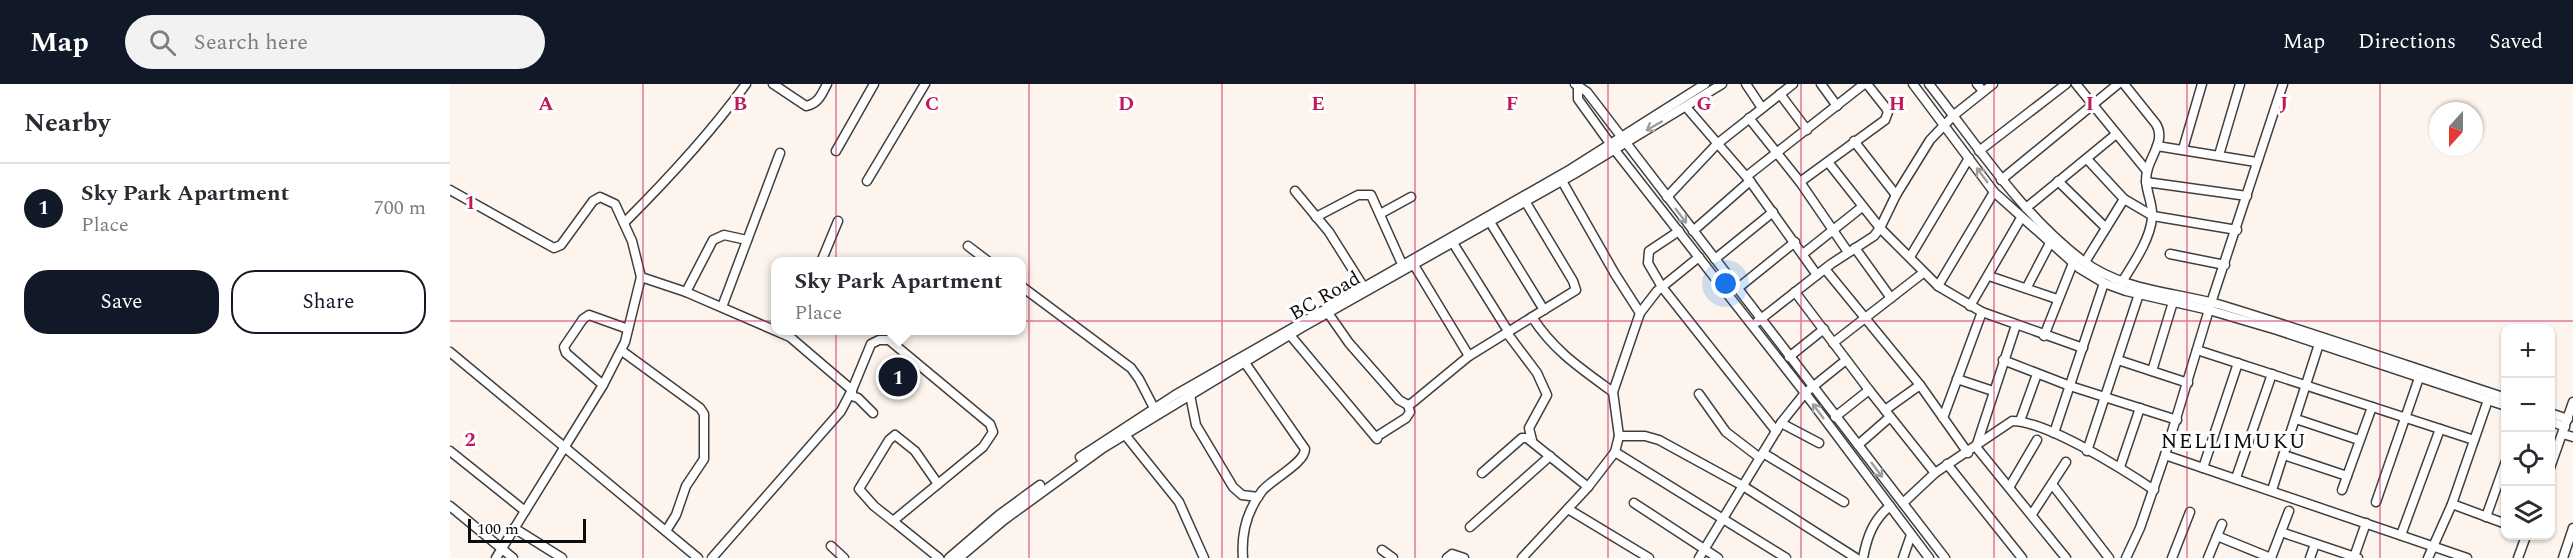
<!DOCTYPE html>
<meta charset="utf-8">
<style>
body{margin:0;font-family:Spectral,serif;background:#f2f2f3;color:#2b2b33}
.controls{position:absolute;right:18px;bottom:18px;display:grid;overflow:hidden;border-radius:12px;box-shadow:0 2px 4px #0004}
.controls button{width:54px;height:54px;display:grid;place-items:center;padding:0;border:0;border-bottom:2px solid #e1e1e2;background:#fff;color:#2b2b33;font:30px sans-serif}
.compass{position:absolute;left:1979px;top:18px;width:54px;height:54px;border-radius:50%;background:#fff;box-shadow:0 2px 4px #0004;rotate:201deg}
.scale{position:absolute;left:18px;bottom:15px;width:118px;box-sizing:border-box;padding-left:6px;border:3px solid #0c0c0c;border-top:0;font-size:16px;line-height:21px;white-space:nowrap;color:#0c0c0c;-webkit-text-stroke:4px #fff;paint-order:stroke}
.you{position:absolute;left:1276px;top:200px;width:21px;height:21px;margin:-15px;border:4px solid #fff;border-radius:50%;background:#1a73e8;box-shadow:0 0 0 9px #1a73e833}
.badge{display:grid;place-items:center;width:39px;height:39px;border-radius:50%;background:#111827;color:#fff;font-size:20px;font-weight:700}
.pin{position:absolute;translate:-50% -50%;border:3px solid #fff;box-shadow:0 2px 6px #0006}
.popup{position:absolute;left:321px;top:173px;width:255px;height:78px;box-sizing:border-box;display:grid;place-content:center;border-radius:12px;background:#fff;filter:drop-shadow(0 2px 4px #0005);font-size:20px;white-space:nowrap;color:#7c7c81}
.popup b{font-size:22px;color:#2b2b33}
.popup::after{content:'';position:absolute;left:50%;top:100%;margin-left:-12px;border:12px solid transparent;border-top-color:#fff}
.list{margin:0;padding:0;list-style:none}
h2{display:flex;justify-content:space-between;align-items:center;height:78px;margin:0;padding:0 24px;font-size:26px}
h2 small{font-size:20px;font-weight:400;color:#7c7c81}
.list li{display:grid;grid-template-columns:39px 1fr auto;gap:18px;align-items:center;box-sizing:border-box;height:90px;padding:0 24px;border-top:2px solid #e1e1e2}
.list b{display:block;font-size:22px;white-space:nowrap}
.list p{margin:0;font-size:20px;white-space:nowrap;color:#7c7c81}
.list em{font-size:20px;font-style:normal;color:#7c7c81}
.actions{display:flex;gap:12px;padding:18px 24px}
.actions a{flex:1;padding:14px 0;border:2px solid #111827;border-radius:24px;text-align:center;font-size:21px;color:#111827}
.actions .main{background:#111827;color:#fff}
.icon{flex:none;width:33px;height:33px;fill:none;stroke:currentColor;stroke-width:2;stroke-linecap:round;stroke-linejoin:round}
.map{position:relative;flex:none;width:2123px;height:474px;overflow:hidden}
header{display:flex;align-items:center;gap:36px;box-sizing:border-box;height:84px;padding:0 30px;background:#111827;color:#fff}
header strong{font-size:28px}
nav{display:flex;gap:33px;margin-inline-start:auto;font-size:21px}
.search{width:420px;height:54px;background:#f2f2f3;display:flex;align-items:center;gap:15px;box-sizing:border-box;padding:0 21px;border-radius:33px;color:#7c7c81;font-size:22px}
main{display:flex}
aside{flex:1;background:#fff}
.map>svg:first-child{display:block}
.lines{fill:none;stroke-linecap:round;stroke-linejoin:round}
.minor-casing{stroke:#3f3f3f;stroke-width:11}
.minor{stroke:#fff;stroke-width:8}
.oneway{stroke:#9e9e9e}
.grid{fill:none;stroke:#c2185b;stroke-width:1.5;stroke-opacity:0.55}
.labels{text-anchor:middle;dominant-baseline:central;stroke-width:6;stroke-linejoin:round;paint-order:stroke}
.street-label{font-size:20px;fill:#0c0c0c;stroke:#fff}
.neighbourhood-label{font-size:21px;letter-spacing:1.5px;fill:#0c0c0c;stroke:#fff}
.grid-label{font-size:20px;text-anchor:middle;font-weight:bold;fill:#c2185b;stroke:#fff;stroke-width:6;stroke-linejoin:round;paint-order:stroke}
</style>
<header>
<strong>Map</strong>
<div class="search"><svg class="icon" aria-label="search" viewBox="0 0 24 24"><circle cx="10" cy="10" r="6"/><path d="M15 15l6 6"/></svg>Search here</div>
<nav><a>Map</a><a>Directions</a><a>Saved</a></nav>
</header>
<main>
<aside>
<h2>Nearby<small></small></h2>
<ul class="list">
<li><span class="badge">1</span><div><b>Sky Park Apartment</b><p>Place</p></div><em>700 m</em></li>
</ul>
<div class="actions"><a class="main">Save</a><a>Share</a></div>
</aside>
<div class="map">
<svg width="2123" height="474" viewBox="0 0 2123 474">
<rect width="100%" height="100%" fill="#fdf5ed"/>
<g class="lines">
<defs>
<g id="minor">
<path d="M323,0L356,22C368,20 372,10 377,0"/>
<path d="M1125,0L1137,8L1495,474"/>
<path d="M1296,0L1312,24"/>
<path d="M1371,0L1387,22"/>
<path d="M1463,0L1544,108L1629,184L1654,199L1676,207L1759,226L1827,246L2056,322"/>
<path d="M1479,0C1528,62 1570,129 1633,177C1673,207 1725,208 1771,221C1866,250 1961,283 2056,314"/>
<path d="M1527,0L1533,7"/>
<path d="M1626,0L1697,87"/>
<path d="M1128,4V15L1164,65L1355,309L1479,474"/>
<path d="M1330,10L1357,46"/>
<path d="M1236,23L1300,97L1367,191"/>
<path d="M1299,34L1350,98L1398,168"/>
<path d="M1404,57L1446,111"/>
<path d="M1707,62L1806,78"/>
<path d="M1733,65L1752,0"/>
<path d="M386,67L424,0"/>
<path d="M1529,67L1616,0"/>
<path d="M1769,71L1790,0"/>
<path d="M1637,75L1674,115L1703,132L1787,146"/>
<path d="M1378,78L1430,144L1488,202L1532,228L1633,264"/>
<path d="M1297,92L1414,0"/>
<path d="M1551,96L1668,0"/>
<path d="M417,97L475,0"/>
<path d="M1112,97L1165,190L1190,229"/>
<path d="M1608,97L1656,144"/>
<path d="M1350,98L1435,36L1438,28L1436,24L1417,0"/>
<path d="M1696,98L1797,112"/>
<path d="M0,106L104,164L111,161L143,117L150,113L165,120L182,157L191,193L175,258L153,301L46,474"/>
<path d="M845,107L879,148L913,202"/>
<path d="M1217,113L1267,60L1343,0"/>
<path d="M1576,124L1665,51"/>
<path d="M930,130L961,113"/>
<path d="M866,133L908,111H921L952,180"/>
<path d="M1040,138L1094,226"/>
<path d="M174,139C217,96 260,50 296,0"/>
<path d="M1229,147L1199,167L1198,179L1212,203L1326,347"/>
<path d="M1243,147L1300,97"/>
<path d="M1003,159L1058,247L1057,249L1087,289L1097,311L1079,344L1082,356"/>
<path d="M518,162L539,178"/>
<path d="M1405,164L1441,214"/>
<path d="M1353,170L1412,123"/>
<path d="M1720,170L1775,181"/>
<path d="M1460,173L1519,74"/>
<path d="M1265,175L1323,128"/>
<path d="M371,178L388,137"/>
<path d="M1635,178L1674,115"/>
<path d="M964,181L1019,272"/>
<path d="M1375,185L1470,301L1518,369"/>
<path d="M1539,192L1607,215"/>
<path d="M191,193L236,208L340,253L402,306L421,260L429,256H439L540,340L543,348L533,363L443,437L489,474"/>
<path d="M1672,198C1683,180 1700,156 1702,134C1704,119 1693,104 1697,88C1700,72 1716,56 1706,40L1674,0"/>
<path d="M571,202L681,284L689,295L704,324"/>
<path d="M1488,202L1544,108"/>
<path d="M1577,203L1600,159"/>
<path d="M1288,204L1345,158"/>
<path d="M236,208L263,156L274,151L297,156"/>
<path d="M1345,208L1419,306L1485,389"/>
<path d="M1520,222L1571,134"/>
<path d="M272,223L330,69"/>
<path d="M878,229L899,259L949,316L958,321L962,319L1019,272L1126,206L1123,197L1075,117"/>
<path d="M1082,233C1104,267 1130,284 1163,308"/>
<path d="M1307,238L1381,180L1424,152L1430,144L1446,111L1480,56L1504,31L1543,0"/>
<path d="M1566,241L1526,363L1616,474"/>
<path d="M840,251L927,355"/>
<path d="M1594,252L1623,179"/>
<path d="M1383,259L1473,189"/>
<path d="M1747,266L2024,356"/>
<path d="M172,267L250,324L254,330V375L236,402L226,431L216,447"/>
<path d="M0,268L248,474"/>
<path d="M1339,273L1374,245"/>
<path d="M793,276L855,365C855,379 822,395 812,407C797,427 791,450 793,474"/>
<path d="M1553,276L1620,302L1727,336"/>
<path d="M1668,276L1738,299"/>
<path d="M1702,287L1723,218"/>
<path d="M1507,295L1543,307"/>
<path d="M153,301L116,269L114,263L133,235L139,231L178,245"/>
<path d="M402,306V312L408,314L423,329"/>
<path d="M1249,310L1276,348L1310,374"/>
<path d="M740,311L746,341L783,403L792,411L808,413"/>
<path d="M1435,326L1470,301"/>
<path d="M2100,329L2118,335"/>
<path d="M1385,333L1419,306"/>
<path d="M1493,334L1532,228"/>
<path d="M1846,335L1909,356"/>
<path d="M1570,337L1587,290"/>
<path d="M2100,337L2115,343"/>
<path d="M1331,339L1369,359"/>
<path d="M672,347L729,418L754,474"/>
<path d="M1604,349L1654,199"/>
<path d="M2113,350L2123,353"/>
<path d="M1169,352H1195L1209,356L1293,402L1406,474"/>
<path d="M926,353L956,334L960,328L958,321"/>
<path d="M1408,361L1440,333"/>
<path d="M0,367L75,427"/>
<path d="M1637,367L1689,210"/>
<path d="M1165,368L1336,474"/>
<path d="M1313,369L1394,418"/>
<path d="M1715,371L2017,474"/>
<path d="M1834,371L1897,392"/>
<path d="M630,373L725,311L1121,85L1255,0"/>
<path d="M1497,380L1572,474"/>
<path d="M1670,383L1690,324"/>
<path d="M1753,384L1788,279"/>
<path d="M2100,384L2123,318"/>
<path d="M1032,389L1072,354H1077L1138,403"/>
<path d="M1786,394L1822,290"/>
<path d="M1602,400L1659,474"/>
<path d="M1560,402L1587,356"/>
<path d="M1822,406L1869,260"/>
<path d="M1892,406L1922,323"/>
<path d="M1926,418L1969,294"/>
<path d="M1184,419L1268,474"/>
<path d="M1453,419L1485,389L1562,337C1597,337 1674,386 1704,406"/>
<path d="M2002,420L2056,440"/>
<path d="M0,422L63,474"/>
<path d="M1118,425L1199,474"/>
<path d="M1582,430L1616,378"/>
<path d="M2036,433L2056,377"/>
<path d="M443,437L424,422L409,405L439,356L445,351L465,367L488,400"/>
<path d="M1020,443L1100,372"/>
<path d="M64,444L112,474"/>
<path d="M1831,448L1908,474"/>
<path d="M1951,451L1990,345"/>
<path d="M1767,452L1821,474"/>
<path d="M381,462L394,474"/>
<path d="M932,466L943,474"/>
<path d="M1904,473L1916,439"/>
<path d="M262,474L391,327L402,306"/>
<path d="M499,474L549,431L590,401"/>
<path d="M509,474L554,436L653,364L851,244L1124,90L1272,0"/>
<path d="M997,474L1002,470L1014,474"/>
<path d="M1072,474L1138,403L1165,368L1169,352L1163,308L1190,229L1207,207L1249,173"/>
<path d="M1249,474L1331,339L1355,309L1396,276"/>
<path d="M1413,474C1417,453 1423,436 1440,422"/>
<path d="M1453,474L1461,451"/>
<path d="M1676,474L1690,444L1715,371L1761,219L1833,0"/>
<path d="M1722,474L1740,428"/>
<path d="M1758,474L1772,440"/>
<path d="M1821,474L1839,427"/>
<path d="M1860,474L1865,460"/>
<path d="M1978,474L2002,420L2038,316"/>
<path d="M2068,474L2076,452"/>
<path d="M2113,474L2123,444"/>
</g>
</defs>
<use href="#minor" class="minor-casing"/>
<use href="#minor" class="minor"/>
</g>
<defs><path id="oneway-shaft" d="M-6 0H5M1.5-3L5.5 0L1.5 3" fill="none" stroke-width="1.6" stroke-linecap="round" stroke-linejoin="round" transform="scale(1.5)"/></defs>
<g class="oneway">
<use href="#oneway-shaft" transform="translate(1204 42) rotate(150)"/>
<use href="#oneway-shaft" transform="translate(1532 91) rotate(-127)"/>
<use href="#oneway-shaft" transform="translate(1231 132) rotate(53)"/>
<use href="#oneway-shaft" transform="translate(1368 327) rotate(-127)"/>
<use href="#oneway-shaft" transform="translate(1427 386) rotate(53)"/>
</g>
<path class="grid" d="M193,0V474M386,0V474M579,0V474M772,0V474M965,0V474M1158,0V474M1351,0V474M1544,0V474M1737,0V474M1930,0V474M0,237H2123"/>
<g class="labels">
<g class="street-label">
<text transform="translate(875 212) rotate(-30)">BC Road</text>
</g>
<g class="neighbourhood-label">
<text x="1784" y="358">NELLIMUKU</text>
</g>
</g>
<g class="grid-label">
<text x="96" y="26">A</text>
<text x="290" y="26">B</text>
<text x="482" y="26">C</text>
<text x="676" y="26">D</text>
<text x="868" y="26">E</text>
<text x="1062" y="26">F</text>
<text x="1254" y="26">G</text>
<text x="1447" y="26">H</text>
<text x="1640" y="26">I</text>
<text x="1834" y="26">J</text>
<text x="20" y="125">1</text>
<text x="20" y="362">2</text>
</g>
</svg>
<div class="controls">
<button>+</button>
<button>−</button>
<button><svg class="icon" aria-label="locate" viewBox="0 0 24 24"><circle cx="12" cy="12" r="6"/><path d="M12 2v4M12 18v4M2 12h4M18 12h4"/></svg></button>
<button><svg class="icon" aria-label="layers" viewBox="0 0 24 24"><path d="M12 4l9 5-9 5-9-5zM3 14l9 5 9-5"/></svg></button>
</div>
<svg class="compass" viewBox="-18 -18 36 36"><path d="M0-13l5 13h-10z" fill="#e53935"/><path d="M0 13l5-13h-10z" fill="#7c7c81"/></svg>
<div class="scale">100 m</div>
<div class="you"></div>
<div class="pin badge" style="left:448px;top:293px">1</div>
<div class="popup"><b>Sky Park Apartment</b>Place</div>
</div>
</main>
